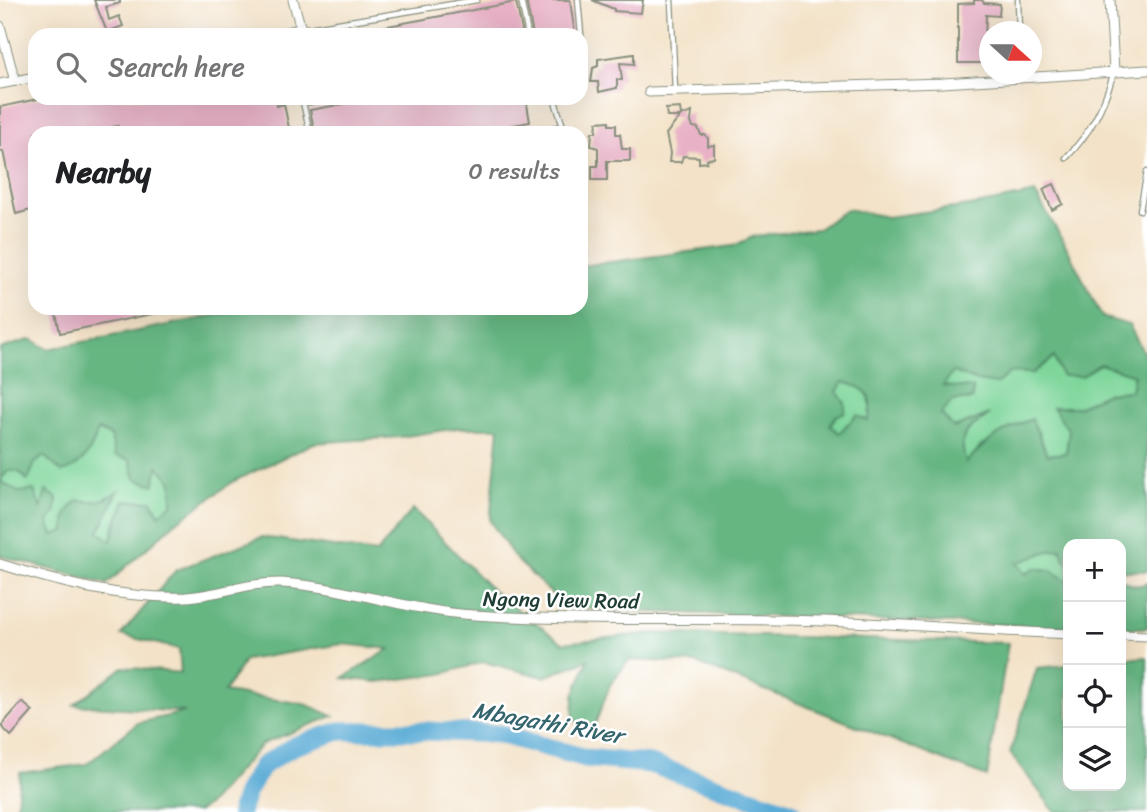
<!DOCTYPE html>
<meta charset="utf-8">
<style>
body{margin:0;font-family:Sriracha,sans-serif;background:#f6f6f6;color:#202124}
.controls{position:absolute;right:21px;bottom:21px;display:grid;overflow:hidden;border-radius:14px;box-shadow:0 7px 28px #0002}
.controls button{width:63px;height:63px;display:grid;place-items:center;padding:0;border:0;border-bottom:2px solid #e0e0e0;background:#fff;color:#202124;font:35px sans-serif}
.compass{position:absolute;left:979px;top:21px;width:63px;height:63px;border-radius:50%;background:#fff;box-shadow:0 7px 28px #0002;rotate:111deg}
.list{margin:0;padding:0;list-style:none}
h2{display:flex;justify-content:space-between;align-items:center;height:91px;margin:0;padding:0 28px;font-size:30px}
h2 small{font-size:23px;font-weight:400;color:#757577}
.icon{flex:none;width:38px;height:38px;fill:none;stroke:currentColor;stroke-width:2;stroke-linecap:round;stroke-linejoin:round}
.map{position:relative;flex:none;width:1147px;height:812px;overflow:hidden}
.search{position:absolute;background:#fff;box-shadow:0 7px 28px #0002;left:28px;top:28px;width:560px;height:77px;display:flex;align-items:center;gap:18px;box-sizing:border-box;padding:0 24px;border-radius:21px;color:#757577;font-size:26px}
.panel{position:absolute;background:#fff;box-shadow:0 7px 28px #0002;left:28px;top:126px;width:560px;height:189px;border-radius:21px}
.map>svg:first-child{display:block}
.green{fill:#7dd59a;stroke:#4e8967;stroke-width:2}
.forest{fill:#66b682;stroke:#427a5b;stroke-width:2;fill-rule:evenodd}
.lines{fill:none;stroke-linecap:round;stroke-linejoin:round}
.river{stroke:#5aabd5;stroke-width:19}
.building{fill:#e8b1c6}
.service-casing{stroke:#89907e;stroke-width:7}
.minor-casing{stroke:#89907e;stroke-width:11}
.service{stroke:#fff;stroke-width:4.5}
.minor{stroke:#fff;stroke-width:9}
.labels{text-anchor:middle;dominant-baseline:central;stroke-width:5;stroke-linejoin:round;paint-order:stroke}
.street-label{font-size:21px;fill:#1f3d34;stroke:#fff}
.water-label{font-size:23px;font-style:italic;fill:#34646c;stroke:#fff}
</style>
<div class="map">
<svg width="1147" height="812" viewBox="0 0 1147 812">
<rect width="100%" height="100%" fill="#fff"/>
<filter id="ink" filterUnits="userSpaceOnUse"><feTurbulence type="fractalNoise" baseFrequency=".0143" numOctaves="2"/><feDisplacementMap in="SourceGraphic" scale="14" xChannelSelector="R" yChannelSelector="G"/><feConvolveMatrix kernelMatrix="1 2 1 2 8 2 1 2 1" color-interpolation-filters="sRGB"/></filter>
<filter id="wash" filterUnits="userSpaceOnUse"><feTurbulence type="fractalNoise" baseFrequency=".00686" numOctaves="4" result="noise"/><feDisplacementMap in="SourceGraphic" scale="28" xChannelSelector="R" yChannelSelector="G"/><feGaussianBlur stdDeviation="1.57" result="paint"/><feColorMatrix in="noise" values="0 0 0 0 0 0 0 0 0 0 0 0 0 0 0 0 0 1.4 0 .05"/><feComposite in="paint" operator="in"/></filter>
<g filter="url(#wash)">
<rect width="100%" height="100%" fill="#f3e2c7"/>
<g class="green">
<path d="M1054,357L1082,376L1100,364L1134,374L1131,391L1107,393L1078,407L1054,408L1069,431L1066,453L1047,455L1038,432L982,445L965,464C958,434 964,433 987,416L954,428L941,414L952,401L973,399L943,386L953,371L977,381L1011,372L1033,373Z"/>
<path d="M843,382C869,388 874,396 868,422L847,424L839,434L830,425L845,403L836,392Z"/>
<path d="M97,430C116,438 164,462 172,481C174,487 172,498 173,504L159,515L152,501H125L115,523L111,541L99,532L117,492C101,502 99,504 79,500L65,531L53,535L48,522L55,513L57,498L46,492L41,511L0,480L8,471H18L27,480L35,463L45,455L62,472Z"/>
<path d="M1062,549L1065,561L1068,563V581L1050,570L1034,568L1026,574L1016,563C1033,558 1044,550 1062,549Z"/>
</g>
<g class="forest">
<path d="M1035,193L1064,242L1102,317L1129,325L1147,359V571H1121V544H1068V563L1065,561L1061,549C1044,550 1033,558 1017,563L1026,574L1034,568L1050,570L1068,581V627L594,610L556,598L515,558L490,521L499,428H458L400,437L314,443L234,481L175,523L107,584L0,556V481L18,492L34,490L41,509L46,491L57,498L55,513L48,522L53,535L65,531C64,516 67,509 79,500C97,503 104,501 118,491L99,532L111,541L125,501H152L159,515L172,504V482L158,466L154,485L135,479L130,460L115,456L111,436L98,430C92,450 83,467 62,472L44,456L35,463L28,480L18,471H8L0,480V349L31,339L48,349L252,308H335L348,315L380,308H581V266L733,246L755,236L818,229L847,209L887,217L976,205ZM1054,357L1062,376H1082L1100,364L1134,375L1131,391L1107,393L1078,407H1053L1069,431L1066,453L1047,455L1032,419C1002,430 987,440 966,463C957,432 966,431 990,414L954,428L941,414L952,401L973,399V388L943,386L953,372L977,381L996,384L1011,372L1033,373ZM843,382C869,388 874,396 868,421L857,415L839,433L830,425L836,416L845,412V403L837,392Z"/>
<path d="M413,509L493,591L563,643L652,633L1008,643L987,777L696,663L629,660L610,685L594,727L573,721L574,695L588,660L544,677L484,662L441,674L377,682L343,678L390,649L342,644L245,660L224,692L305,704L333,716L262,744L208,805L197,812H10L17,805L20,773L87,764L138,723L185,712L74,705L123,667L181,673L179,649L121,635L176,570L262,537L377,553Z"/>
<path d="M1121,580C1130,584 1138,589 1147,582V628H1121Z"/>
<path d="M1147,657V812H1055L1010,753L1037,668L1068,665V786H1121V659Z"/>
</g>
<g class="lines">
<path class="river" d="M240,812L247,791L262,766L294,746L340,731H426L499,734L586,758L650,764L792,812"/>
</g>
<g id="blocks">
<g class="building">
<path d="M94,0H120V3L106,7L109,20L119,16L123,26L107,32Z"/>
<path d="M526,0H570L575,35H533Z"/>
<path d="M592,0H643L641,13L614,11V9Z"/>
<path d="M974,0H982L984,3L1000,4L999,16L986,15L984,63H958V4L974,3Z"/>
<path d="M516,2L523,35H362L361,31Z"/>
<path d="M634,54V64L620,63L622,80H617V88L599,92L598,82H591L593,68L598,66V59Z"/>
<path d="M42,98H276L277,106L284,104L290,133H119L118,126L85,133H35V209L16,214L3,151L0,152V107Z"/>
<path d="M376,98H526L530,122L469,133H315L310,110Z"/>
<path d="M680,108L681,116L692,112L691,122L693,127L698,128L701,135H705L708,138V146L714,145V158L707,159V162L699,163V157L683,156L681,162H669L670,153L666,134L680,117H667L666,109Z"/>
<path d="M609,121V125H616V134H620L622,149H630V161H607V180H592V166H598V148L591,146L592,132H596L597,122Z"/>
<path d="M1054,184L1063,204L1052,210L1043,189Z"/>
<path d="M55,308H162V312L60,333Z"/>
<path d="M22,702L33,711L11,736L1,726Z"/>
</g>
</g>
</g>
<g filter="url(#ink)">
<use href="#blocks" fill-opacity="0" stroke="#89907e" stroke-width="2"/>
<g class="lines">
<defs>
<g id="service">
<path d="M521,0L528,35"/>
<path d="M578,0L582,45"/>
<path d="M671,0L675,90"/>
<path d="M1018,0L1019,32"/>
<path d="M302,29L477,0"/>
<path d="M302,98L310,133"/>
<path d="M554,98L565,133"/>
<path d="M303,103L336,98"/>
<path d="M528,133L564,126"/>
<path d="M1066,158C1092,131 1103,108 1114,72"/>
<path d="M1140,210L1147,172"/>
<path d="M581,231L585,255"/>
</g>
<g id="minor">
<path d="M1110,0L1114,71"/>
<path d="M0,26L15,81"/>
<path d="M271,35L301,29L293,0"/>
<path d="M0,84L35,77"/>
<path d="M649,92L943,83L1147,70"/>
<path d="M0,564C60,583 122,599 186,597C218,595 249,582 282,583C347,587 409,611 474,615C591,623 708,617 825,621C906,624 987,631 1068,634"/>
<path d="M1121,635L1147,636"/>
</g>
</defs>
<use href="#service" class="service-casing"/>
<use href="#minor" class="minor-casing"/>
<use href="#service" class="service"/>
<use href="#minor" class="minor"/>
</g>
</g>
<g class="labels">
<g class="street-label">
<text transform="translate(561 600) rotate(1)">Ngong View Road</text>
</g>
<g class="water-label">
<text transform="translate(548 723) rotate(10)">Mbagathi River</text>
</g>
</g>
</svg>
<div class="controls">
<button>+</button>
<button>−</button>
<button><svg class="icon" aria-label="locate" viewBox="0 0 24 24"><circle cx="12" cy="12" r="6"/><path d="M12 2v4M12 18v4M2 12h4M18 12h4"/></svg></button>
<button><svg class="icon" aria-label="layers" viewBox="0 0 24 24"><path d="M12 4l9 5-9 5-9-5zM3 14l9 5 9-5"/></svg></button>
</div>
<svg class="compass" viewBox="-18 -18 36 36"><path d="M0-13l5 13h-10z" fill="#e53935"/><path d="M0 13l5-13h-10z" fill="#757577"/></svg>
<div class="search"><svg class="icon" aria-label="search" viewBox="0 0 24 24"><circle cx="10" cy="10" r="6"/><path d="M15 15l6 6"/></svg>Search here</div>
<section class="panel">
<h2>Nearby<small>0 results</small></h2>
<ul class="list">
</ul>
</section>
</div>
